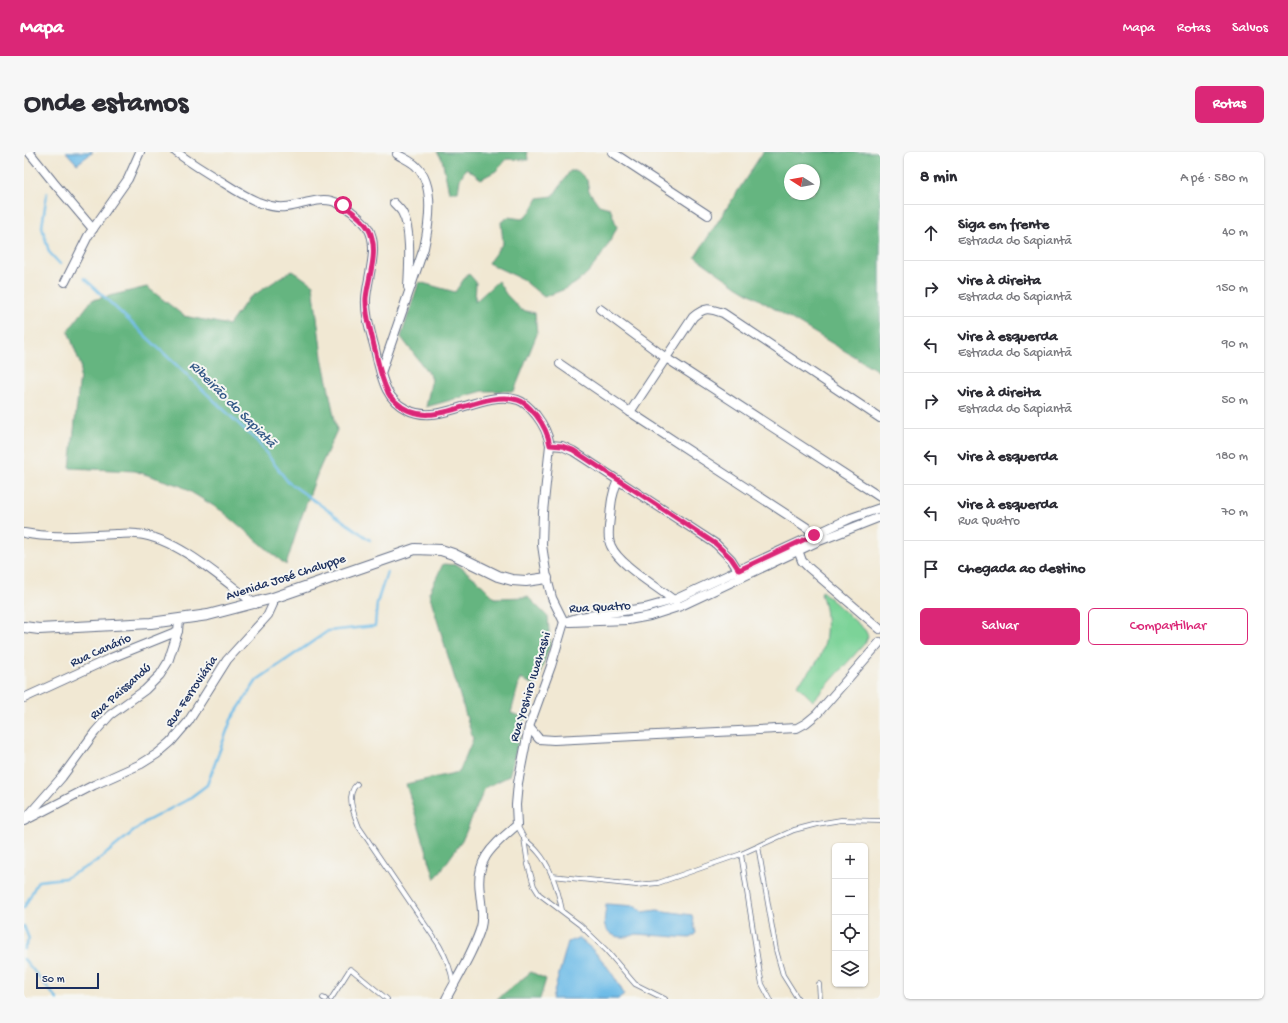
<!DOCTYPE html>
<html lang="pt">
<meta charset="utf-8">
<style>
body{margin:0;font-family:"Gochi Hand",sans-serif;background:#f7f7f7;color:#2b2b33}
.controls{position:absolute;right:12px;bottom:12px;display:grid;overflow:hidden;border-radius:6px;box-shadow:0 1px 3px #0004}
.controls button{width:36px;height:36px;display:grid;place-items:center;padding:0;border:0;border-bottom:1px solid #e1e1e2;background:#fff;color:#2b2b33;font:20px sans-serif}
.compass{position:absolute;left:760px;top:12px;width:36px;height:36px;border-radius:50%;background:#fff;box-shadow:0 1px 3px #0004;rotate:281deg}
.scale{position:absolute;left:12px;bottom:10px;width:63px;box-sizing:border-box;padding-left:4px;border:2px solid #1b2f5e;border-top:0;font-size:11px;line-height:14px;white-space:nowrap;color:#1b2f5e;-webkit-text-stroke:3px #f6f6f2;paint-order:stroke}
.stop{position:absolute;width:12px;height:12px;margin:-9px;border:3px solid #db2777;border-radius:50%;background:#fff}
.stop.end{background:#db2777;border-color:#fff;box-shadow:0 1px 4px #0008}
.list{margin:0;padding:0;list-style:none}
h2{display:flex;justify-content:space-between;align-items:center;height:52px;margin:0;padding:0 16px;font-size:17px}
h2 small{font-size:13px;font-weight:400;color:#7c7c81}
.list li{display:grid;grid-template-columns:26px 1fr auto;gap:12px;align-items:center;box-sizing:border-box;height:56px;padding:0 16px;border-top:1px solid #e1e1e2}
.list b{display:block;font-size:15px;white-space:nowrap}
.list p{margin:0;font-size:13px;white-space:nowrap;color:#7c7c81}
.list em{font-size:13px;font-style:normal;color:#7c7c81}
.actions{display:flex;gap:8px;padding:12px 16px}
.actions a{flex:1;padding:9px 0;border:1px solid #db2777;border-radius:6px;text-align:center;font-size:14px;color:#db2777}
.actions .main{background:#db2777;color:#fff}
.icon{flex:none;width:22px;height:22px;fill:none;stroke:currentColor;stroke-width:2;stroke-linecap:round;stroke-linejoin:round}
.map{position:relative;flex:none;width:856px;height:847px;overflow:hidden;border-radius:6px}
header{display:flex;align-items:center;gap:24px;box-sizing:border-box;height:56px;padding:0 20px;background:#db2777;color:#fff}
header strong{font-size:19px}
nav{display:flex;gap:22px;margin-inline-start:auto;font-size:14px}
.intro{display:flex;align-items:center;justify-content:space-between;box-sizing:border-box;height:96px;padding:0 24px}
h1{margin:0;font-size:28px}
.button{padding:10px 18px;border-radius:6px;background:#db2777;color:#fff;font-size:14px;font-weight:700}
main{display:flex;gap:24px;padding:0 24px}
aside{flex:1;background:#fff;border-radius:6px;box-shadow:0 1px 3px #0004}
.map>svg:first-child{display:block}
.green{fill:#7cd398;stroke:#4c817b}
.forest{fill:#65b580;stroke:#40726f;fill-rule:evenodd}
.water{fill:#6dbbe7;stroke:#4475a2}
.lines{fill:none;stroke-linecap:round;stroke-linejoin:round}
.stream{stroke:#6dbbe7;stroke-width:2.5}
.service-casing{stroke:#667087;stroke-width:5.5}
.minor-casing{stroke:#667087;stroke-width:10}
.tertiary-casing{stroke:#667087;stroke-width:12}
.service{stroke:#fff;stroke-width:4}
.minor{stroke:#fff;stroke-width:8}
.tertiary{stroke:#fff;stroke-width:10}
.route{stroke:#db2777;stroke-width:5}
.labels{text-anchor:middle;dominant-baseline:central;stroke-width:4;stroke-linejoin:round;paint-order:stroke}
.street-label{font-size:13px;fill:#1b2f5e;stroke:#f6f6f2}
.water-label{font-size:14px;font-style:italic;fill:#345987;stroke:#f6f6f2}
</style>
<header>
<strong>Mapa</strong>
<nav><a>Mapa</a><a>Rotas</a><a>Salvos</a></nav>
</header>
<div class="intro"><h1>Onde estamos</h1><a class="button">Rotas</a></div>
<main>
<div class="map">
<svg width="856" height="847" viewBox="0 0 856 847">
<rect width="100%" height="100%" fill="#f6f6f2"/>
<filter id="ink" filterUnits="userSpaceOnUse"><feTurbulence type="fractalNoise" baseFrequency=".025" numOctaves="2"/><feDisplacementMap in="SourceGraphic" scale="8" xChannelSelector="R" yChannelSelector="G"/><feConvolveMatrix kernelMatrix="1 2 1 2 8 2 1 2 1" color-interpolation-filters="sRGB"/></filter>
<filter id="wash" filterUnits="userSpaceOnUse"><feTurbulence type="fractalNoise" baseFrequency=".012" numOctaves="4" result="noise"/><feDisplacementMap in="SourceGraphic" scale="16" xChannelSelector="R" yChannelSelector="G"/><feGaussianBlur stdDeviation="0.9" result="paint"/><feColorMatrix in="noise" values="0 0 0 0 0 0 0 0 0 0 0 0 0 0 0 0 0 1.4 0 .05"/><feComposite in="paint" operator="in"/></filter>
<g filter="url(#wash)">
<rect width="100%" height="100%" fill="#f1e8d3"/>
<path class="green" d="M798,439L841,478L844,484L841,491L789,549L773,533C781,524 790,516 795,506C805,490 804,459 797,442Z"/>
<g class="forest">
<path d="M413,0H503L504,8L483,7L472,19L457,27L442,16L436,27L434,40H425L418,7Z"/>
<path d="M739,0H856V220L714,135L671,105ZM766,18H790V42H766Z"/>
<path d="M546,19H554L563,28L565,39L575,53L586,56L593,75C584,95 567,123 547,134C539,139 529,141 520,145L498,127L464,111L479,91L477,70L484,65L498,67L507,59L514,46L529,44Z"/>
<path d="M268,118L289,133L298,205L313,278L294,320L276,369L262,413L198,359L157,334L111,319L46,316L57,214L44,179L68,148L123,135L160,164L205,173L224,147Z"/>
<path d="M444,121L452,130L451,150L474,129L482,142L497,158L511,161L513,182L490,239H459L402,255L408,226L377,185L395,130L431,140Z"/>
<path d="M419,412L434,413L454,429L471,446L504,445L524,465L526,493L512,533L496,527L487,561L501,566L485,624L461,636L438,689L411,727L382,632L435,620L449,587L405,441Z"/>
<path d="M507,820L522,827L516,847H473Z"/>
</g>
<g class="water">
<path d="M42,0H69L53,12Z"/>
<path d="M582,752L612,754L619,760L633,758L668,763L672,781L666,786L612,782C602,787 586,787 581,774C579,769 582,758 582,752Z"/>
<path d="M554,786C574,799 589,821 600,842L594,847H528L544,790Z"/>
</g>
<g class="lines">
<g class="stream">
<path d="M23,41L18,75L25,100L36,112"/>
<path d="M60,126L233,289L264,330L346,388"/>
<path d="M0,756L14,729L41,726L72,710L121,670L163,648L183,633L207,568L233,528L304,479L351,474L353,451L363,420"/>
<path d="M0,774L5,787L0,797"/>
<path d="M0,807L33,847"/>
</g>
</g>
</g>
<g filter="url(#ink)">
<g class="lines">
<defs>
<g id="service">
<path d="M333,632C321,643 330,662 335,675L415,793C422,805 427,816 429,831"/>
<path d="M493,673L500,686L504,713L510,734L515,742L556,773L582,798L611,832L641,847"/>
<path d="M500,687C505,691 510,695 514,700C528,716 534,738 538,758"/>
<path d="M734,694L752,798L759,823L774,847"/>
<path d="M717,702L736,822L738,832L746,847"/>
<path d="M528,724L612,733L634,731L717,702L770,678L793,672L817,668L856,669"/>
<path d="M795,832L796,847"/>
<path d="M299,846L301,847"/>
<path d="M307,847L326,817L328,818L363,847"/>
</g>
<g id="minor">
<path d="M5,0L30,31L69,77"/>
<path d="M152,0C167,11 183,21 200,31C211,38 222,45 234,50C242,53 252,56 261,55C276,54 293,45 308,49C315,51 321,55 327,59C333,64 340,69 344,76C356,95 343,126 342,147C341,164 347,181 351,197C354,211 357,226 363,238C367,246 374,253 382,257C417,276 458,236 494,248C501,250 507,257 512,263C519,272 524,282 526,293L519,360L518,393L523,426L528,446L540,470"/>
<path d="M588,0L684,63"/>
<path d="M370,51C373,54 376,57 378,60C388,77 385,116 384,135"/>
<path d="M41,130L64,84L104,27L116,0"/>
<path d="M576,157L642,206L856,345"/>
<path d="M536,212L606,260L785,377L793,387"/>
<path d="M357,221L400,96C405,73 412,33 392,14C387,9 379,6 373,2"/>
<path d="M606,260L669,165C681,155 684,156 699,161L856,266"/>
<path d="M526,293L538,294L549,299L692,392L707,407L717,423"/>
<path d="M594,328C588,341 587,352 586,366C585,375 583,386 587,394C595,413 634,435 652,450"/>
<path d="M0,381C31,387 61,383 92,382C99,382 106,381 113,382C154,386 199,428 231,452"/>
<path d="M774,398L778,409L785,416L856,477"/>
<path d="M540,470L556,465L621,456L650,448L827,366L856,356"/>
<path d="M546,470L604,468L626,464L657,454L795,389L856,365"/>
<path d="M0,546L87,506L154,479L155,468"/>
<path d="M505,575L515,587L530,588L773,576L782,571L793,562L856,490"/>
<path d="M3,665L38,625L71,580L86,563L121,538L136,523L144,510L154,479"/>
<path d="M0,669L70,633L117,612L133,602L147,590L164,570L203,508L244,463L249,452V446"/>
<path d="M422,847C434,824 450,799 457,775C460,764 457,752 456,741C451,706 469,694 493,673L492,653L494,631L505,575L527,514L540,470"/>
</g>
<path id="tertiary" d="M0,475L15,477L127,471L184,463L249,446L391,397L417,398L429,402L474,424L488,428L502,429L523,426"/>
</defs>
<use href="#service" class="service-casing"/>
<use href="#minor" class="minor-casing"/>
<use href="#tertiary" class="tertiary-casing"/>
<use href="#service" class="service"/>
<use href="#minor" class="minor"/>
<use href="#tertiary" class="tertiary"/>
</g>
</g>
<g class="lines" filter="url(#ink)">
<path class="route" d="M319,53C331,62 345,71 348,86C353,105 344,127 342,146C341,162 347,178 350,194C354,208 356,224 363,238C364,242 368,247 372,250C407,284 454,236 494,248C501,250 507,257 512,263C519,272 524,282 526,293L538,294L549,298L692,392L707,406L715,418L790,383"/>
</g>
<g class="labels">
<g class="street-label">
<text transform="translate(262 426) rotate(-18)">Avenida José Chaluppe</text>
<text transform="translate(576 456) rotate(-3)">Rua Quatro</text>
<text transform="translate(77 499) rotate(-24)">Rua Canário</text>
<text transform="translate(507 535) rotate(-73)">Rua Yoshiro Iwahashi</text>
<text transform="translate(97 540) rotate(-42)">Rua Paissandú</text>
<text transform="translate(168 540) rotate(-56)">Rua Ferroviária</text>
</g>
<g class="water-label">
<text transform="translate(208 253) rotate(45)">Ribeirão do Sapiatã</text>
</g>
</g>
</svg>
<div class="controls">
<button>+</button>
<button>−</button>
<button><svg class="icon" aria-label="locate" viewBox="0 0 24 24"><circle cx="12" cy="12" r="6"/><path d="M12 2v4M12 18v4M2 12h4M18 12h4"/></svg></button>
<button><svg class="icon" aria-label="layers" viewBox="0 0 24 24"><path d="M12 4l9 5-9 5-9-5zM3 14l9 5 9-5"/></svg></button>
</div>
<svg class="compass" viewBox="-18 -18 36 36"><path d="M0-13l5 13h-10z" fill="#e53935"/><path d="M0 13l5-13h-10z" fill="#7c7c81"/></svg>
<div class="scale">50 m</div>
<div class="stop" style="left:319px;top:53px"></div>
<div class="stop end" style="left:790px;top:383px"></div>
</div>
<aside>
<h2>8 min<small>A pé · 580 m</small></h2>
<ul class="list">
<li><svg class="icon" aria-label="ahead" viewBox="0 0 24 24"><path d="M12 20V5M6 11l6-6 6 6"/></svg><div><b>Siga em frente</b><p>Estrada do Sapiantã</p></div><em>40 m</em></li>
<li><svg class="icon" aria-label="right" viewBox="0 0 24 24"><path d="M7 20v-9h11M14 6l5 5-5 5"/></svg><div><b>Vire à direita</b><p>Estrada do Sapiantã</p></div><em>150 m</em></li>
<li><svg class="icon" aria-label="left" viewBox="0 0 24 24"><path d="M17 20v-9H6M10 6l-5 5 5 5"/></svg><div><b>Vire à esquerda</b><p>Estrada do Sapiantã</p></div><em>90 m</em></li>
<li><svg class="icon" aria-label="right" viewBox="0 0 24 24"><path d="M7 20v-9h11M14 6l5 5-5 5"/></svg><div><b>Vire à direita</b><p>Estrada do Sapiantã</p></div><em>50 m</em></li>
<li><svg class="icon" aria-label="left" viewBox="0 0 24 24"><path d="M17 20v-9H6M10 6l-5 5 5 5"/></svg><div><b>Vire à esquerda</b></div><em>180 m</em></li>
<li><svg class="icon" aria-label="left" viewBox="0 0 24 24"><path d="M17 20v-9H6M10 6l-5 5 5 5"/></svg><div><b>Vire à esquerda</b><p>Rua Quatro</p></div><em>70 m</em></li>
<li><svg class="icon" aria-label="arrive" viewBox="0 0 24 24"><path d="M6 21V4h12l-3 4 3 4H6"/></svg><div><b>Chegada ao destino</b></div></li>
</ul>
<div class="actions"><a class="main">Salvar</a><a>Compartilhar</a></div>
</aside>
</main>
